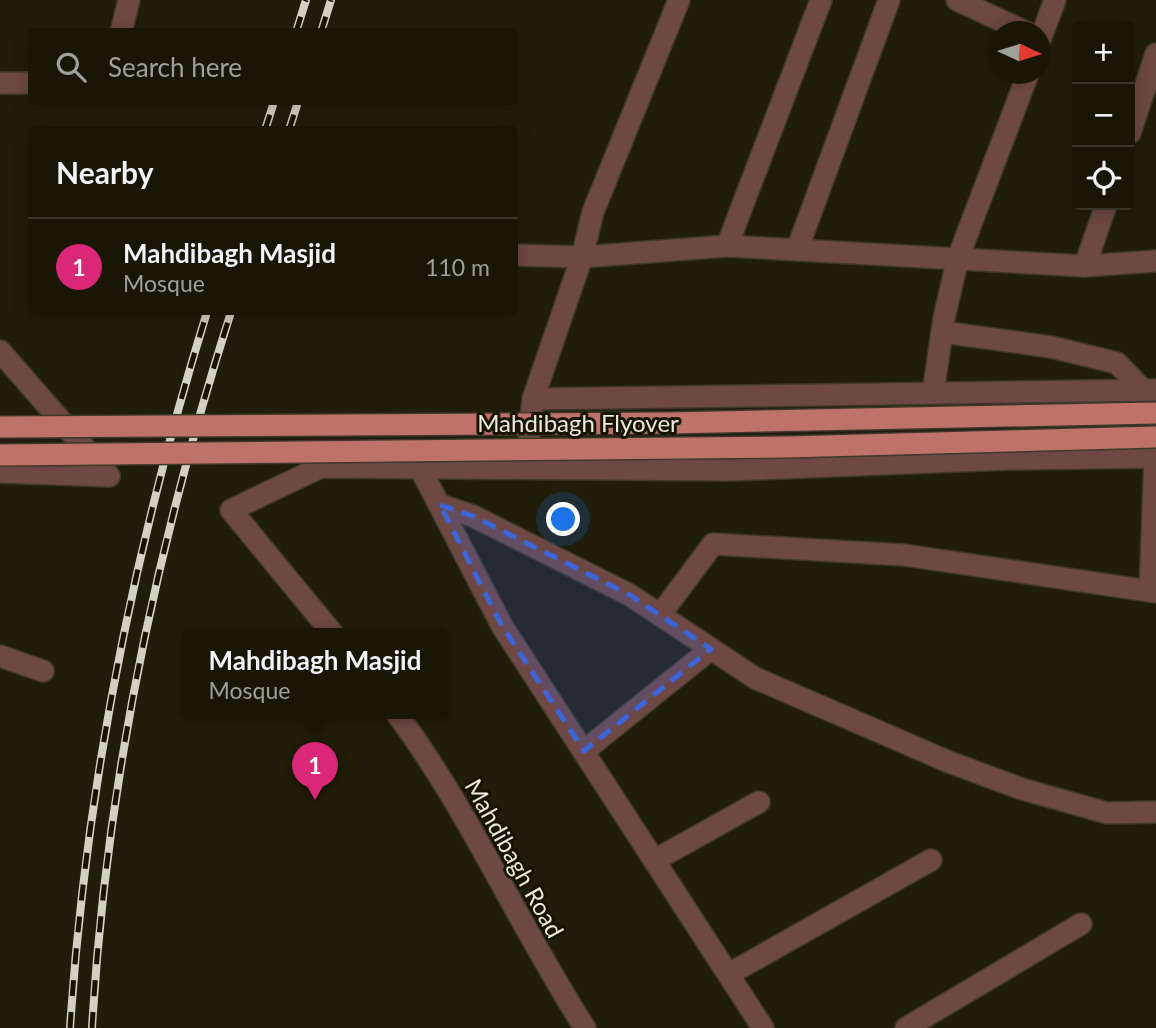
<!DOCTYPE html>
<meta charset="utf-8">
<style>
body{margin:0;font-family:Lato,sans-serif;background:#262316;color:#f1f3f6}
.controls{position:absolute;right:21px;top:21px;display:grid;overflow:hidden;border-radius:7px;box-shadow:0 4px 18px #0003}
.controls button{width:63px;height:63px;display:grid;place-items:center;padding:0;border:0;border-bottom:2px solid #373529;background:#191608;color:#f1f3f6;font:35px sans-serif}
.compass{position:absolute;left:988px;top:21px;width:63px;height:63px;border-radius:50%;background:#191608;box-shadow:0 4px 18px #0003;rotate:94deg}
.you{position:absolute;left:564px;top:520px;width:24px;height:24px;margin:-18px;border:5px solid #fff;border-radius:50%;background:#1a73e8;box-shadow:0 0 0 10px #1a73e833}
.badge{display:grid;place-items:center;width:46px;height:46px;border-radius:50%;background:#db2777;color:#fff;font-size:23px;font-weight:700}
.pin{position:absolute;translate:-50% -58px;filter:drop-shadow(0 2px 4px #0008)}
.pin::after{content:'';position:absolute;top:37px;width:24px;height:21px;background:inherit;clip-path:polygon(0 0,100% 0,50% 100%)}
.popup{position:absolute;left:182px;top:628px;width:266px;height:91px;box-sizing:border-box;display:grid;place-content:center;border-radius:7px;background:#191608;filter:drop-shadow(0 2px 5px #0005);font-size:23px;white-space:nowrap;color:#9f9f9c}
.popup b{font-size:26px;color:#f1f3f6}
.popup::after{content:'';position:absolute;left:50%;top:100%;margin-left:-14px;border:14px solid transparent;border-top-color:#191608}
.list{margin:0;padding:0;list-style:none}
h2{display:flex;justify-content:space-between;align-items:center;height:91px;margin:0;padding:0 28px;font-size:30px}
h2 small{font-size:23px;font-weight:400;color:#9f9f9c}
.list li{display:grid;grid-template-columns:46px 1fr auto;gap:21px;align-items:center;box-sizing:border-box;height:98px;padding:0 28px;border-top:2px solid #373529}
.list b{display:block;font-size:26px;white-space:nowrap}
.list p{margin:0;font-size:23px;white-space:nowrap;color:#9f9f9c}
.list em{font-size:23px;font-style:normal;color:#9f9f9c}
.icon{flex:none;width:38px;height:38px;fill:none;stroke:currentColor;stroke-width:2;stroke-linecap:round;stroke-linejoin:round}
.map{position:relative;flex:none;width:1156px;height:1028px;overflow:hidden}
.search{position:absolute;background:#191608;box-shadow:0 4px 18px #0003;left:28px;top:28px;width:490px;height:77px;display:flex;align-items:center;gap:18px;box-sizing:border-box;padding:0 24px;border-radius:7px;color:#9f9f9c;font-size:26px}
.panel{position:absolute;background:#191608;box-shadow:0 4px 18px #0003;left:28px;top:126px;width:490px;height:189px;border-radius:7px}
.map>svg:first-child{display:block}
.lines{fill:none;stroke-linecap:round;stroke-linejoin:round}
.minor-casing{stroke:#3d3928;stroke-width:24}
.minor{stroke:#6e4844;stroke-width:21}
.rail-casing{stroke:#d3d0c4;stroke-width:8}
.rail{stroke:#181404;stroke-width:5;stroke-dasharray:16;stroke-linecap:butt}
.major-bridge-casing{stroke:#3d3928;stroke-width:24;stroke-linecap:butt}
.major-bridge{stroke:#be726a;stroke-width:21}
.marked{fill:#3c65d9;fill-opacity:0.2;stroke:#3c65d9;stroke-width:5;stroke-dasharray:14 9;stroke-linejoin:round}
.labels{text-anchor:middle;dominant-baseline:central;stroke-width:6;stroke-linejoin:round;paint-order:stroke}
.street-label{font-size:24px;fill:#ebe8dd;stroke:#181404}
</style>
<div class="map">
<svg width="1156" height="1028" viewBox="0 0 1156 1028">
<rect width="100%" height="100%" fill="#211d0b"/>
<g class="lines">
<defs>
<g id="minor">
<path d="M957,0L1026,32"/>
<path d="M121,32L129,0"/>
<path d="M1040,40L1055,0"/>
<path d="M0,83H32"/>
<path d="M1130,133L1156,54"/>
<path d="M727,246L821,0"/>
<path d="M797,250L889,0"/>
<path d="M514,255L582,257L727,246L1085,266L1156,261"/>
<path d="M1085,266L1106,205"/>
<path d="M942,332L1051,347L1117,363L1143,390"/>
<path d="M0,351L109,476"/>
<path d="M933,393L944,318L958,258L1028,74"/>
<path d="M533,399L1156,390"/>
<path d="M526,466L533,399L582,257L593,212L679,0"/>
<path d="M420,468L502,626L763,1028"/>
<path d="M0,472L109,476"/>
<path d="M440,505L473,516L630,595L755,678L949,762L1022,789L1107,813L1156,812"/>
<path d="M1150,591L1155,457"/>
<path d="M660,615L713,544L904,555L1156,592"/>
<path d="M333,634L231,510L321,467L730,470L1008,459L1156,457"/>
<path d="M0,656L43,671"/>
<path d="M397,714C470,812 519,926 585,1028"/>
<path d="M584,751L711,649"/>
<path d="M655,860L759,802"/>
<path d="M729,974L931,860"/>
<path d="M906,1028L1081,924"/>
</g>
</defs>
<use href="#minor" class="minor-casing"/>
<use href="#minor" class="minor"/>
<defs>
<g id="rail">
<path d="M296,32L306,0"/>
<path d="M321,32L331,0"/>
<path d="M265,130L274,102"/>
<path d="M289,130L298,102"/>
<path d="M70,1028C86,784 135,545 207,312"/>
<path d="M92,1028C106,784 157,544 231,312"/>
</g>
</defs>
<use href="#rail" class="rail-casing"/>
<use href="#rail" class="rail"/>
<defs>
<g id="major-bridge">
<path d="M0,427L669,423L1156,413"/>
<path d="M0,455L787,447L1156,437"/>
</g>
</defs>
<use href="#major-bridge" class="major-bridge-casing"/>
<use href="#major-bridge" class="major-bridge"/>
</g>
<path class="marked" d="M440,505L473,516L630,595L711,649L584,751L502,626Z"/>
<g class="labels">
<g class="street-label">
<text x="578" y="422">Mahdibagh Flyover</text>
<text transform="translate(515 858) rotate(61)">Mahdibagh Road</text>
</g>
</g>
</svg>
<div class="controls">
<button>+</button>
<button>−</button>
<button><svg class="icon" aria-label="locate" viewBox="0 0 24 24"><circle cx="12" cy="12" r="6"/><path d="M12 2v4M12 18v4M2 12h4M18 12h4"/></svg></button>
</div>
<svg class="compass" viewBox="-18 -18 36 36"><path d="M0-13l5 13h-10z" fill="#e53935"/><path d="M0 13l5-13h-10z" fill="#9f9f9c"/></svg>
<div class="you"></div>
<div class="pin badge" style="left:315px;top:800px">1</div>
<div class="popup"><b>Mahdibagh Masjid</b>Mosque</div>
<div class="search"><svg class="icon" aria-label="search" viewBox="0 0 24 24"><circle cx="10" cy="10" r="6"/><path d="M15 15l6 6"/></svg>Search here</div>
<section class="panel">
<h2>Nearby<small></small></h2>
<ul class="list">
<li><span class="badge">1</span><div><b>Mahdibagh Masjid</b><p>Mosque</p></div><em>110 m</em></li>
</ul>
</section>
</div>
